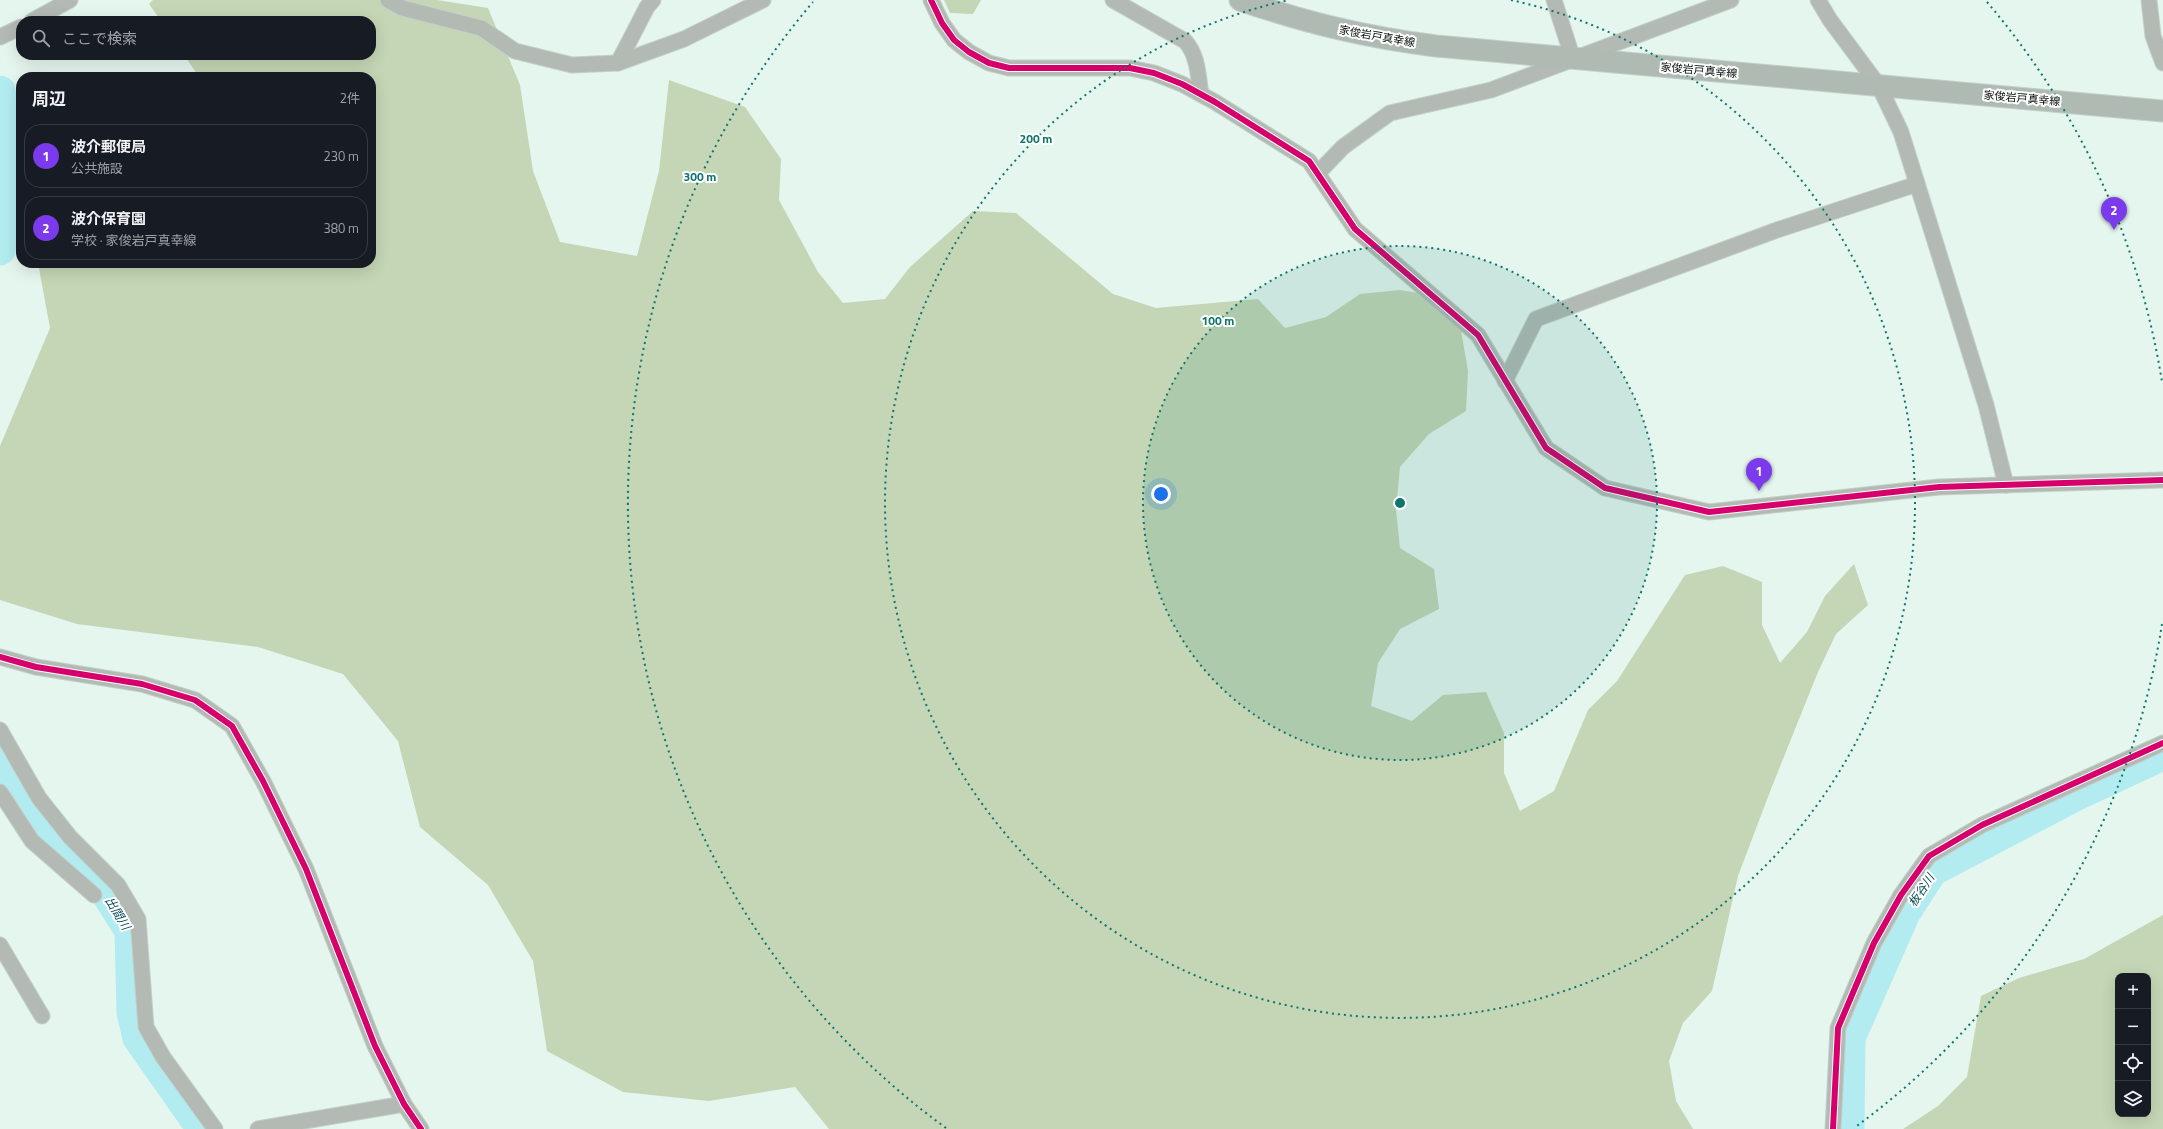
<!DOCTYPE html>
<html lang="ja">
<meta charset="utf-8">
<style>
body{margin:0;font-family:"Titillium Web","Noto Sans JP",sans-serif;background:#20242c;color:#f1f3f6}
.controls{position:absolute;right:12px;bottom:12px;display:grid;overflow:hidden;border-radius:8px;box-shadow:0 4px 16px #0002}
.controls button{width:36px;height:36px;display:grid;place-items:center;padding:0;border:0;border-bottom:1px solid #363941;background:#171b24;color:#f1f3f6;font:20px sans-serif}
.you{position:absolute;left:1161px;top:494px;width:14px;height:14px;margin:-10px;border:3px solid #fff;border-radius:50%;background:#1a73e8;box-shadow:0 0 0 6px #1a73e833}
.badge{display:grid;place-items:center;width:26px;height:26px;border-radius:50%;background:#7c3aed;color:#fff;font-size:13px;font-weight:700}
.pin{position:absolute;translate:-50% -33px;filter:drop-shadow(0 1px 2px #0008)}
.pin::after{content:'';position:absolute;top:21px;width:14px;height:12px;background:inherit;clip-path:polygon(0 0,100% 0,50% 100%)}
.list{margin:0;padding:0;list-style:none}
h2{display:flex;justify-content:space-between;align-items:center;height:52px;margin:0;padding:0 16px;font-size:17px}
h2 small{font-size:13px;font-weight:400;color:#9ea1a6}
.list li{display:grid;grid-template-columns:26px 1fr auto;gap:12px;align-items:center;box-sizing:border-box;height:64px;margin:0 8px 8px;padding:0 8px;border:1px solid #363941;border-radius:16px}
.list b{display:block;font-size:15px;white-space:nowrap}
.list p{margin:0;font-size:13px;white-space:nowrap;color:#9ea1a6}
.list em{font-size:13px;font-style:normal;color:#9ea1a6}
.icon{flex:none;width:22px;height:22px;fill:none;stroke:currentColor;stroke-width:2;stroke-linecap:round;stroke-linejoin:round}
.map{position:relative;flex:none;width:2163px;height:1129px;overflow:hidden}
.search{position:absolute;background:#171b24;box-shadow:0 4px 16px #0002;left:16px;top:16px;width:360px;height:44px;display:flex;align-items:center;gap:10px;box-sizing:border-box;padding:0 14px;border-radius:16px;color:#9ea1a6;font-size:15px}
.panel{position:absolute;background:#171b24;box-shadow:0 4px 16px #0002;left:16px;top:72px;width:360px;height:196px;border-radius:16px}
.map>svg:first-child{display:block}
.forest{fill:#c4d6b5;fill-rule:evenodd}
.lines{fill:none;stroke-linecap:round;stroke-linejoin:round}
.river{stroke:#b2ecf1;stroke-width:31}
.minor-casing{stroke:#c3cfca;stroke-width:17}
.secondary-casing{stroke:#c3cfca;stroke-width:23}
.minor{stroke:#b2bab3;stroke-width:15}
.secondary{stroke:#afbab2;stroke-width:21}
.cycleway-casing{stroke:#fff;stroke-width:8}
.cycleway{stroke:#d6006c;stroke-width:6}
.ring{fill:none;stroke:#0f766e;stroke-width:2;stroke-dasharray:2 4}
.labels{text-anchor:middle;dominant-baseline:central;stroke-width:4;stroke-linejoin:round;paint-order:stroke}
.street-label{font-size:11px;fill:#050e0a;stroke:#fff}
.water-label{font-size:12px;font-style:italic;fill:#044b53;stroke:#fff}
.centre{fill:#0f766e;stroke:#fff;stroke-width:2}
.ring-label{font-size:12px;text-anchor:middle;font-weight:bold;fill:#0f766e;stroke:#fff;stroke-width:4;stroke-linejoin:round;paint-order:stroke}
</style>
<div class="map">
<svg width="2163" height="1129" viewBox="0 0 2163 1129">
<rect width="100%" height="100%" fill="#e5f6ee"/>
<g class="forest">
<path d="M153,0H437L488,8L520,85L533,171L560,242L637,256L659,171L669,80L745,107L781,159L779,200L818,272L843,303L885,299L910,267L973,211L1016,213L1113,294L1156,308L1258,299L1285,328L1326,317L1360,294L1400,290L1441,297L1461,330L1468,371L1466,411L1429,434L1400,467L1396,510L1400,548L1434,569L1439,609L1400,629L1378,663L1371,706L1412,721L1443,695L1486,692L1504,733V773L1520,811L1554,791L1588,710L1617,681L1685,575L1723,566L1762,582V625L1780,663L1807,632L1825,596L1854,564L1868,605L1836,634L1818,672L1771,789L1738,876L1712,991L1683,1023L1669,1061L1676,1101L1693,1129H829L795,1087L709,1101L623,1092L547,1051L533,961L488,885L420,827L398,741L343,674L258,647L77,624L0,600V446L50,328L38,263H371V77H199L184,55H371V21H161L149,4Z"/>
<path d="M944,0H981L973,14L950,13Z"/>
<path d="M2163,915V1129H1903L1938,1106L1967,1077L1981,996L2019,978L2084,959ZM2118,976H2148V1114H2118Z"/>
</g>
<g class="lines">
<g class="river">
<path d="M0,91L3,108L7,208L0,250"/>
<path d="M0,762L11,781L40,819L96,877L130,931L132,1012L138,1038L202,1129"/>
<path d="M1849,1129L1850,1038L1905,913L1932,871L2075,796L2163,755"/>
</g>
<defs>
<g id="minor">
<path d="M388,0L402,8L481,28L515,51L572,65L618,63L684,39L763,0"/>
<path d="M931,0L942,23L954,40L969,52L989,63L1009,68H1130L1154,73L1182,84L1215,102L1309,161L1355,229L1478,335L1546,448L1605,488L1709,512L1939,487L2163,480"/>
<path d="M1113,0L1185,41C1198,55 1198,76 1201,94"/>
<path d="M1554,0L1573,59"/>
<path d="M1818,0L1830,20L1879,86L1901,132L1986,405L2006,485"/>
<path d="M2149,0L2153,36L2163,63"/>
<path d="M32,21L70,0"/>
<path d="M0,37L21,27"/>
<path d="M618,63L647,7L653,0"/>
<path d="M1318,173L1343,147L1390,113L1491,90L1731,0"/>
<path d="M1505,381L1536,319L1777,230L1917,184"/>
<path d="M0,657L36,667L142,684L195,700L232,726L263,781L306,869L375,1046L404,1104L421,1129"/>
<path d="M0,730L39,798L70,837L118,885L138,919L146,1027L163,1057L215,1129"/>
<path d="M0,792L32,841L94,895"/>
<path d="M0,945L42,1016"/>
<path d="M258,1129L404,1104"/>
<path d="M1833,1129L1838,1028L1874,943L1901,895L1929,856L1982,825L2163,743"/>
</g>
<path id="secondary" d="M1240,0C1307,23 1365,37 1436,46L2163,111"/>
</defs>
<use href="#minor" class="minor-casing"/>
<use href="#secondary" class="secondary-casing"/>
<use href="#minor" class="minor"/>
<use href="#secondary" class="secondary"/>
<defs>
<g id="cycleway">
<path d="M931,0L942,23L954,40L969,52L989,63L1009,68H1130L1154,73L1182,84L1215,102L1309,161L1355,229L1478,335L1546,448L1605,488L1709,512L1939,487L2163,480"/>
<path d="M0,657L36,667L142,684L195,700L232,726L263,781L306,869L375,1046L404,1104L421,1129"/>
<path d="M1833,1129L1838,1028L1874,943L1901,895L1929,856L1982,825L2163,743"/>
</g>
</defs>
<use href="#cycleway" class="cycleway-casing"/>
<use href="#cycleway" class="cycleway"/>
</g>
<circle cx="1400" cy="503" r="257" fill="#0f766e" fill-opacity=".12"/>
<g class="ring">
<circle cx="1400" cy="503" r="257"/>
<path d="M1511 0A515 515 0 1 1 1289 0"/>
<path d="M2162 624A772 772 0 0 1 1854 1128M946 1128A772 772 0 0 1 813 2M1987 2A772 772 0 0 1 2162 382"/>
</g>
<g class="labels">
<g class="street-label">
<text transform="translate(1377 36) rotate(10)">家俊岩戸真幸線</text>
<text transform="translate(1699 70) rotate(5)">家俊岩戸真幸線</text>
<text transform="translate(2022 98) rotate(5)">家俊岩戸真幸線</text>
</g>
<g class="water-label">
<text transform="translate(1921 890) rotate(-56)">板谷川</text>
<text transform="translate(118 913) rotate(59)">出間川</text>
</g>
</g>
<circle cx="1400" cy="503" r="6" class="centre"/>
<g class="ring-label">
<text x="1036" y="143">200 m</text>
<text x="700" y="181">300 m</text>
<text x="1218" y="325">100 m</text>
</g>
</svg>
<div class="controls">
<button>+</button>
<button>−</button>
<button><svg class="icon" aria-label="locate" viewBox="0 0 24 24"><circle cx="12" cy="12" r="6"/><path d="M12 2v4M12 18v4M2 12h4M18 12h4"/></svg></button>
<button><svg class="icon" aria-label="layers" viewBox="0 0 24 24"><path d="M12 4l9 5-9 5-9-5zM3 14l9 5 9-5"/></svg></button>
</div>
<div class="you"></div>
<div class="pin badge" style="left:1759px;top:491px">1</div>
<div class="pin badge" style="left:2114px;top:230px">2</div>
<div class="search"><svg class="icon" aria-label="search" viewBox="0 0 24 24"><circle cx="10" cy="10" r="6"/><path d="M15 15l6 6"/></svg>ここで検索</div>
<section class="panel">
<h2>周辺<small>2件</small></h2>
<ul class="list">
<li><span class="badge">1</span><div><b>波介郵便局</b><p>公共施設</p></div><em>230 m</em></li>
<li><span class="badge">2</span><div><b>波介保育園</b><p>学校 · 家俊岩戸真幸線</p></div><em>380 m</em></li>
</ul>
</section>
</div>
